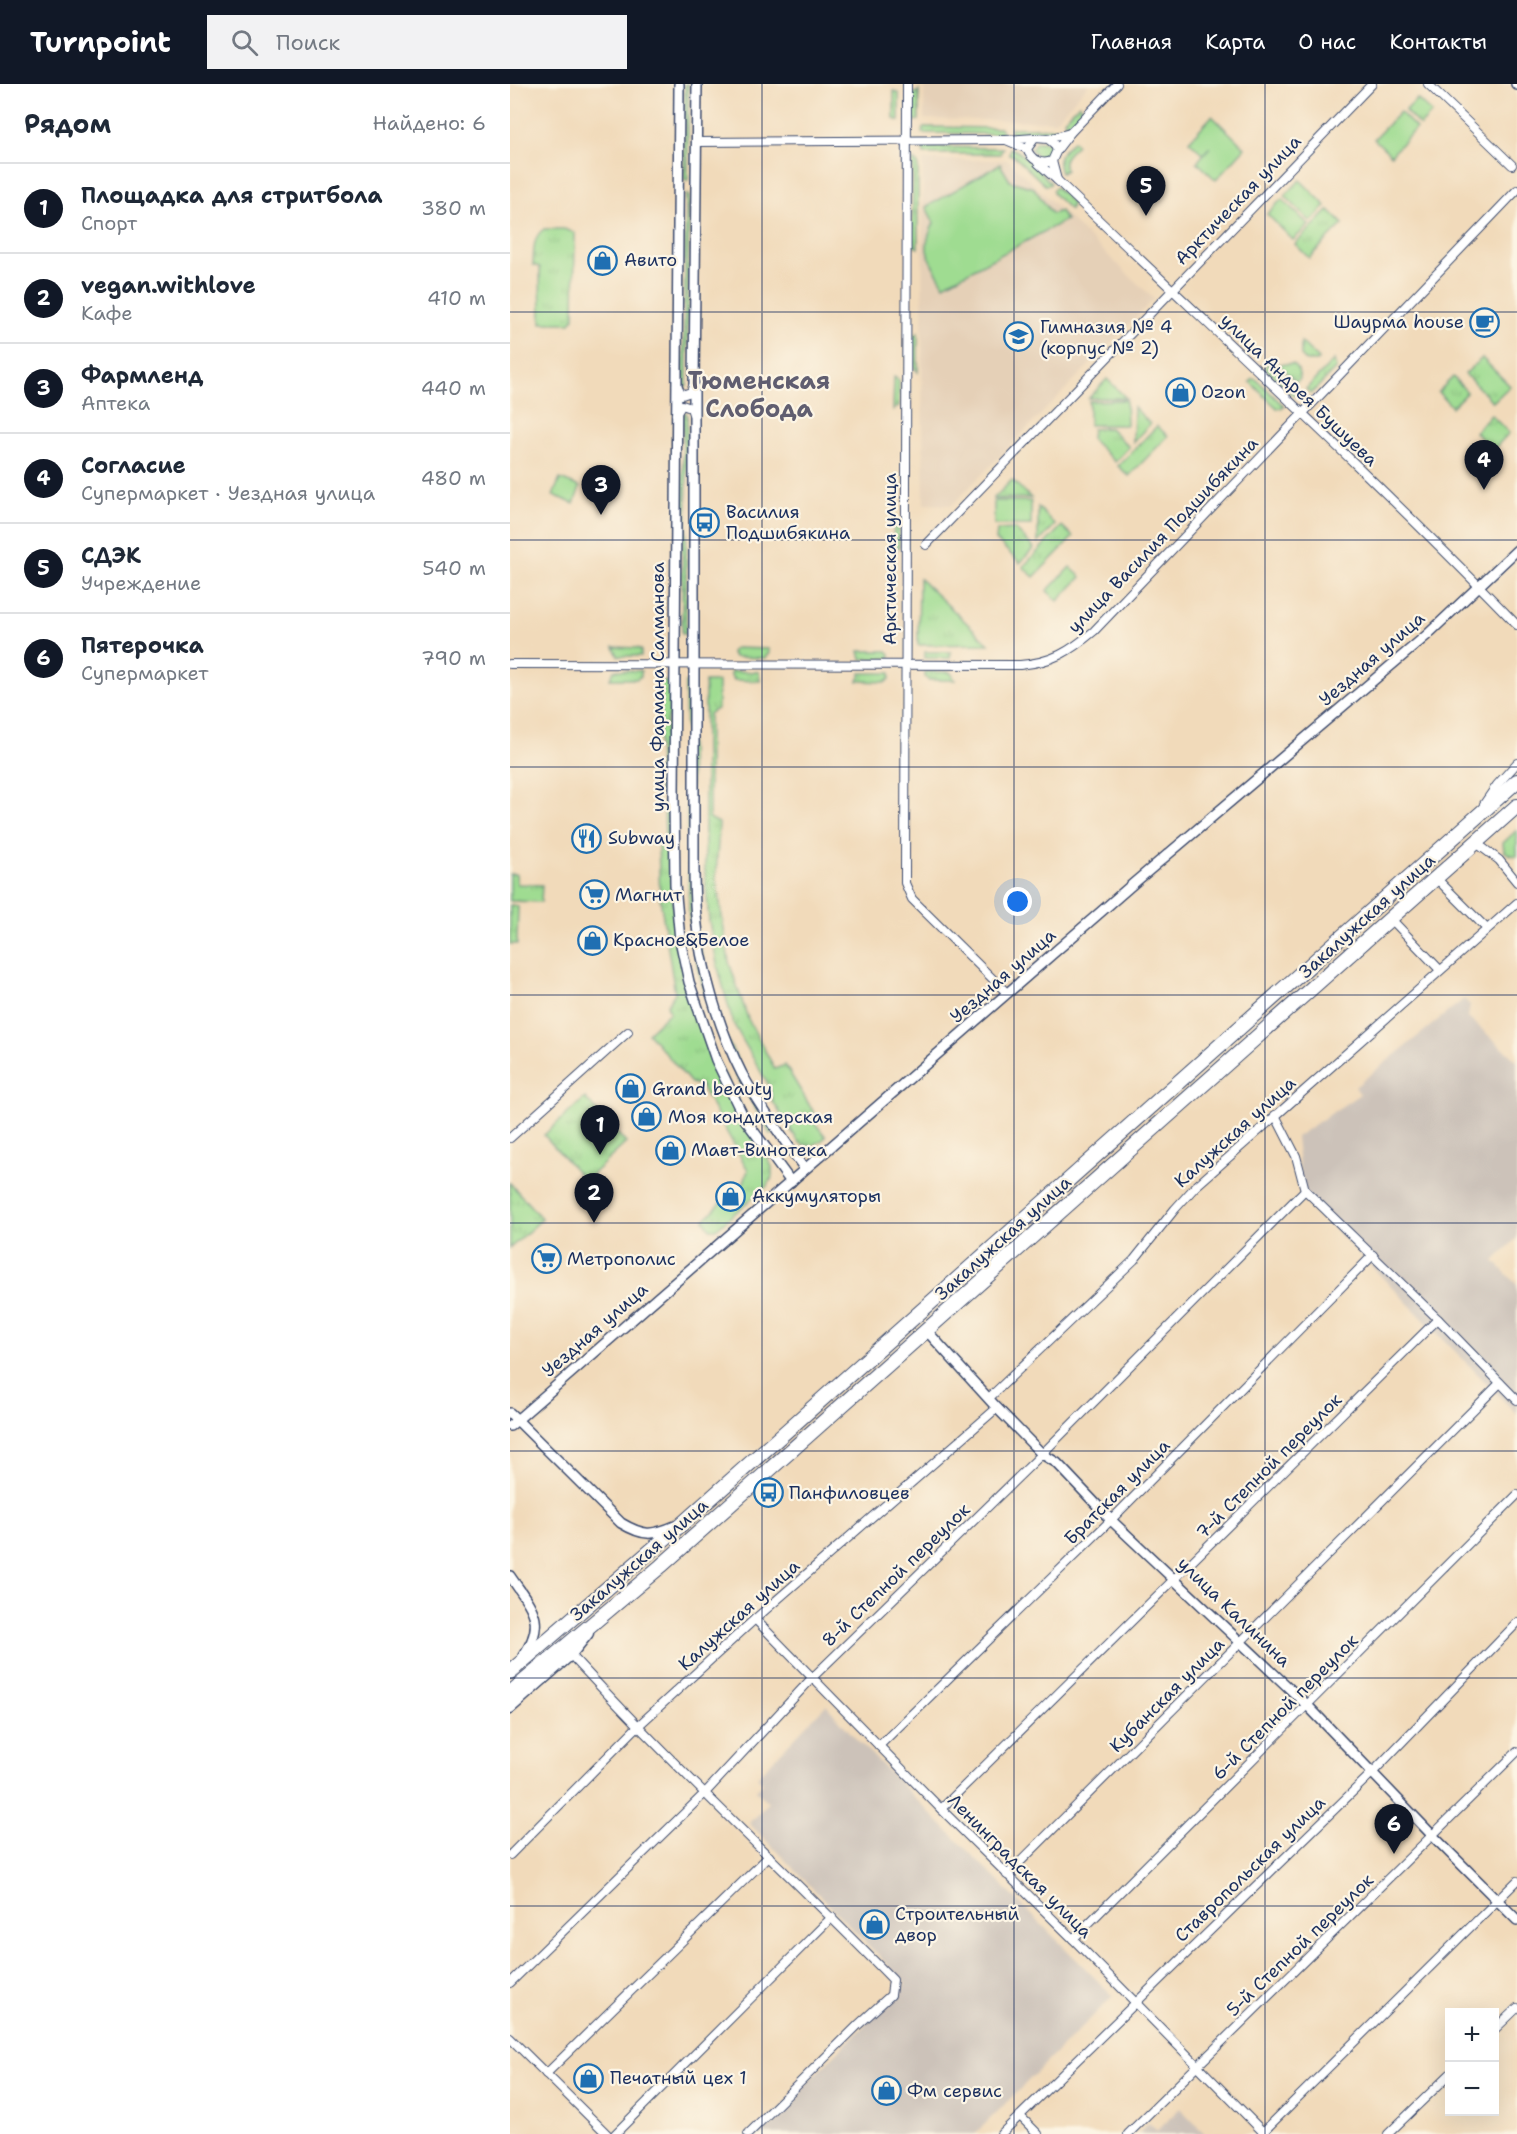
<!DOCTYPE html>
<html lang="ru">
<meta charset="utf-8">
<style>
body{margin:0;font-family:"Shantell Sans",sans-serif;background:#f2f2f3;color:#1f2937}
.controls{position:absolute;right:18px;bottom:18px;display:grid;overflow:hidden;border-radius:0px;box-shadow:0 6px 24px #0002}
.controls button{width:54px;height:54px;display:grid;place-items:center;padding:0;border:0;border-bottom:2px solid #e0e1e3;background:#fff;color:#1f2937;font:30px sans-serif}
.you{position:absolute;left:508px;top:818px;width:21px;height:21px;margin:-15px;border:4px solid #fff;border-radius:50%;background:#1a73e8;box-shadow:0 0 0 9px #1a73e833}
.badge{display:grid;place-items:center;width:39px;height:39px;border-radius:50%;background:#111827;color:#fff;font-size:20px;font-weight:700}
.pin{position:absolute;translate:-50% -50px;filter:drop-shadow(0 2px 3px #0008)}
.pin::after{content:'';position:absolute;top:32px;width:21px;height:18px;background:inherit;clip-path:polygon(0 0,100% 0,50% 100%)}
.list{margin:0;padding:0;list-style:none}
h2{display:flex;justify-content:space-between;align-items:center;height:78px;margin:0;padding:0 24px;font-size:26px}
h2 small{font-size:20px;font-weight:400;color:#747a83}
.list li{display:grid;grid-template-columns:39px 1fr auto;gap:18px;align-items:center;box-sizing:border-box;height:90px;padding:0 24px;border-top:2px solid #e0e1e3}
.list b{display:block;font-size:22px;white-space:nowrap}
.list p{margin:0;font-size:20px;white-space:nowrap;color:#747a83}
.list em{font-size:20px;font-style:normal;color:#747a83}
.icon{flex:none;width:33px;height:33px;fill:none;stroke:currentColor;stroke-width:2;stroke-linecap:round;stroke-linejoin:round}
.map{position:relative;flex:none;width:1007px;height:2050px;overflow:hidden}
header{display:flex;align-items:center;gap:36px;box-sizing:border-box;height:84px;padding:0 30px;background:#111827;color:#fff}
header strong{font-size:28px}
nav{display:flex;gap:33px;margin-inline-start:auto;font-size:21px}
.search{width:420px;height:54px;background:#f2f2f3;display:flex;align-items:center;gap:15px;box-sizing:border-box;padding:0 21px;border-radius:0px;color:#747a83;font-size:22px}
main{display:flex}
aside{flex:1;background:#fff}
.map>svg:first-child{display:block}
.built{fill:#e5d0b7}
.industrial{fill:#ccc2b9}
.grass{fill:url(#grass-tufts);stroke:#5d8678;stroke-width:1.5}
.garden{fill:#9fdc91;stroke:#5d8678;stroke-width:1.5}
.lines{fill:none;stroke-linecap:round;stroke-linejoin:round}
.minor-casing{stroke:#3b496c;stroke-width:10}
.tertiary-casing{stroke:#3b496c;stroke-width:12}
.primary-casing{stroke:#3b496c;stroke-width:15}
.trunk-casing{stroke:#3b496c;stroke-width:16}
.minor{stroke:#fff;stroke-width:8}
.tertiary{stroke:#fff;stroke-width:9}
.primary{stroke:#fff;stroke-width:12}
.trunk{stroke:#fff;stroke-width:14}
.grid{fill:none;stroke:#1b2f5e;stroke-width:1.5;stroke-opacity:0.55}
.labels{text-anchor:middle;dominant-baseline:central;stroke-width:4.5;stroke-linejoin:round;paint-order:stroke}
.street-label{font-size:18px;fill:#1b2f5e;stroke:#fcf5e5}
.poi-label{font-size:18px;fill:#1b2f5e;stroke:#fcf5e5;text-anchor:start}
.district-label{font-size:24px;font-weight:bold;fill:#605e70;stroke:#fcf5e5}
</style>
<header>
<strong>Turnpoint</strong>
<div class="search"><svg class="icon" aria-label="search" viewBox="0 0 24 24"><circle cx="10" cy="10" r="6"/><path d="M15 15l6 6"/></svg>Поиск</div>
<nav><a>Главная</a><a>Карта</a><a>О нас</a><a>Контакты</a></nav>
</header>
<main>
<aside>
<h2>Рядом<small>Найдено: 6</small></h2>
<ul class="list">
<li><span class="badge">1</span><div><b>Площадка для стритбола</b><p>Спорт</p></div><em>380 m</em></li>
<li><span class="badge">2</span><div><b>vegan.withlove</b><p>Кафе</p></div><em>410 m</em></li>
<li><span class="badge">3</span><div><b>Фармленд</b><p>Аптека</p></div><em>440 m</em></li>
<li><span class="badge">4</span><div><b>Согласие</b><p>Супермаркет · Уездная улица</p></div><em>480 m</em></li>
<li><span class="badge">5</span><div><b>СДЭК</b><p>Учреждение</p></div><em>540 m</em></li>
<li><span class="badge">6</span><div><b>Пятерочка</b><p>Супермаркет</p></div><em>790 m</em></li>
</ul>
</aside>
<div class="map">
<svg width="1007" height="2050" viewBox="0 0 1007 2050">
<defs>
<pattern id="grass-tufts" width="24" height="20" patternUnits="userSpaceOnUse" patternTransform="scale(1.5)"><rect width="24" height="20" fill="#9fdc91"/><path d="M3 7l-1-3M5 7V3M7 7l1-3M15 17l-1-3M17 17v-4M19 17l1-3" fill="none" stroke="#88bd7f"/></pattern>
</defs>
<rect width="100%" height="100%" fill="#fcf5e5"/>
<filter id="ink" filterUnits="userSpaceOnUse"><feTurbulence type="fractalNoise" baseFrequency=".0167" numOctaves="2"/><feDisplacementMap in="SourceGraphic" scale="12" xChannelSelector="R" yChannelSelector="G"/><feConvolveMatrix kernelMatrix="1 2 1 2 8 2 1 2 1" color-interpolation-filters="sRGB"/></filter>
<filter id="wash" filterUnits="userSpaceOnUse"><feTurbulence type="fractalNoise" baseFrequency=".008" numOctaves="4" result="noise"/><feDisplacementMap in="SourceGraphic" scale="24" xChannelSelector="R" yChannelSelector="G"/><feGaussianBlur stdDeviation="1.35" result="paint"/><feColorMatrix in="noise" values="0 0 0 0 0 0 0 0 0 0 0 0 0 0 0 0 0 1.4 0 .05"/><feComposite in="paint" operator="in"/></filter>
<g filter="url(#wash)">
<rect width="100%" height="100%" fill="#f1daba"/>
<g class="built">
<path d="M414,0H579L545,37L414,35Z"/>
<path d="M413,76H498L644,215L442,421L414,420L412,292Z"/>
</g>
<g class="industrial">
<path d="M954,915L960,921L958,933L1007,977V1154L984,1177L1007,1201V1330L792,1112L786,1053L850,1010L845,1003Z"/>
<path d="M316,1621L348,1657L603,1912L465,2050H245L396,1900L239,1739L258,1719L246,1706L253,1699L247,1693Z"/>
<path d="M670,2024L695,2050H628L639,2039L647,2047Z"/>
</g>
<g class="grass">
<path d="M175,0H178V96H174Z"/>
<path d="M384,7L389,9V37L384,35Z"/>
<path d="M409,7V36L403,37V10Z"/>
<path d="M907,15L922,29L910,42L895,27Z"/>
<path d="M569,20L574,25L557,42L554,36Z"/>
<path d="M414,43L490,44L494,50L412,49Z"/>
<path d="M501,44H550L553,47L545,50H500Z"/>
<path d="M563,57L567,61C560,68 549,75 556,86L551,89C545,72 551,69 563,57Z"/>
<path d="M526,58H536L542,63L543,67L538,75L531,76L521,65Z"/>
<path d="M412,63L493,64L490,70H414Z"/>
<path d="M500,64L509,68L541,99L539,101H535L504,72L499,70Z"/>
<path d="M403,76L408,80V164L402,161Z"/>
<path d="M546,103L562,119L560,126L543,109V106Z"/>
<path d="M176,111H179L177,301L175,303L173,301Z"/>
<path d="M819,126L833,140L799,174L785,160Z"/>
<path d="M34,145H54L65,149L64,234L60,239H31L30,183L23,181C24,168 22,153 34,145Z"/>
<path d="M408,249V288L402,281V252Z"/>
<path d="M791,258L809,275L807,277H796L791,272Z"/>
<path d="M972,274L1000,302L983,318L955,290Z"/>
<path d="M824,276L826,284L801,310L796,305Z"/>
<path d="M758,279L786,305L787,309L784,312L756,285V281Z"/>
<path d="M770,280H783L788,286L790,295L786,298L769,281Z"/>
<path d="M384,293L389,296V322L383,326Z"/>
<path d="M943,293L957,308L942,323L928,308Z"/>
<path d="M597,295L616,314H579Z"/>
<path d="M743,295L747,296L774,322L771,324H767L740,298Z"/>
<path d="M624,323L640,340L623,358Z"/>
<path d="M175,328L177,331L176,550H172L173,330Z"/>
<path d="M981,331L999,349L983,366L965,348Z"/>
<path d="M647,342L658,352L619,392L608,382Z"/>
<path d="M600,344L619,363L605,378L581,355L582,345Z"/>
<path d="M502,396L521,414L484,415V414Z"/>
<path d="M528,423L545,441L528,459Z"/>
<path d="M384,436L389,438V464H383Z"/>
<path d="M552,442L563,453L524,493L513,483Z"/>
<path d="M505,445L524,464L510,479L486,456L487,446Z"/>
<path d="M560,483L571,493L548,517L537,507Z"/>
<path d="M409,494L479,560L408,561Z"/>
<path d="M104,563L127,564L131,566V572H108Z"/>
<path d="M225,564L258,565L259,569L255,574L224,573L221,568Z"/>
<path d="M349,567H377L380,570V574L351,575Z"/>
<path d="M415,568H441L440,574H415Z"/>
<path d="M104,586L131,587V592L127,595H100Z"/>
<path d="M221,587L249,588L250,597L224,596L221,592Z"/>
<path d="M415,588H440L445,596H418L415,593Z"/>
<path d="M351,589H380V594L376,598L348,597Z"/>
<path d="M148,597L161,598L160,630L157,635L154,695L159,713C160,795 160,878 195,954C215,998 243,1039 262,1083V1094L257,1102L206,1145H200L194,1136L215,1115L217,1118L225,1111L223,1108L233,1101L238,1086L191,1002L181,999L138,949L160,928L157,921L165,909L150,814L148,760L155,759L154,711L149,708Z"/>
<path d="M175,598H179L183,834L207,936L264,1048L260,1050L227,993L204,938L189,889L179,834Z"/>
<path d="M195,598H208V624L199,630V734L209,739L206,793L219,878L238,935L265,985L275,981L303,1027L304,1038L316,1053C308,1060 297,1066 288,1057L263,1018L259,1002L223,939L207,880L199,837L195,790Z"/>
<path d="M1007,746V772L1000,771L994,767L993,759Z"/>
<path d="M0,790H6L7,800L32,801L31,818L0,817Z"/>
<path d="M0,821L8,822L7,860H0Z"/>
<path d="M75,1014L116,1059L75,1097L34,1051Z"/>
<path d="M0,1099L32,1135L0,1164Z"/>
</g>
<g class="garden">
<path d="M890,28L906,44L881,71L864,55Z"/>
<path d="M702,32L735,64L706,96L687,78L700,63L693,70L679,57Z"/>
<path d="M490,80L500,97L524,104L542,130L550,127L556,136L434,201C420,176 409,167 424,139L416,123Z"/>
<path d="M790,96L816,122L801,138L775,112Z"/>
<path d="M772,115L799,141L783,156L757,130Z"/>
<path d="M616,316L617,341H579V317Z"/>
<path d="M50,395L70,403L64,420L43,411Z"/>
<rect x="484" y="417" width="37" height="24"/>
</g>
</g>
<g filter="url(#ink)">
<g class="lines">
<defs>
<g id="minor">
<path d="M397,0L395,799L402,815L413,826L497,909"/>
<path d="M918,0L1002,81"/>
<path d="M560,49L607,0"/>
<path d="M538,55L544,60L547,66L542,77C531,81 521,76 517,65L525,54L538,55L560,49L547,66"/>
<path d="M186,58L496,56"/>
<path d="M517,65L496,56L525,54"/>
<path d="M528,79L547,96L542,77"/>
<path d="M547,96C701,244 859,388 1007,541"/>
<path d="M167,301L172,311L181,308L183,302"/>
<path d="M166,330L172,321L181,324L183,330"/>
<path d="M416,461L862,0"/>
<path d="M0,580L510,581C543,578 559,568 584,547L1007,106"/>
<path d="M974,720L987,701L1007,679"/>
<path d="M965,758L989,776L1007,798"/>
<path d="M926,794L977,845"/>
<path d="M881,835L930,886"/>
<path d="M765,1031L786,1072L795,1106L928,1235L1007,1316"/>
<path d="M0,1054L118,948"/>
<path d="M479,1314L624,1176L665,1125L685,1103L1007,819"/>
<path d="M245,1535L431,1725L563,1855L755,2050"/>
<path d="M60,1570C86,1598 112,1626 139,1653C219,1735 303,1814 383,1896L381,1911L348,1941L238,2050"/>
<path d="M369,1662L601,1436L863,1171"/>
<path d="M431,1725L928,1235"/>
<path d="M0,1771L128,1642L245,1535L487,1324"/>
<path d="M497,1791L990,1299"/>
<path d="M563,1855L1007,1411"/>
<path d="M0,1899L195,1709L303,1593L532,1370L795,1106"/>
<path d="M984,1946L1007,1924"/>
<path d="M0,1954L97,2050"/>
<path d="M36,1990L259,1772"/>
<path d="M510,2032L528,2050"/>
<path d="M753,2048L1007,1797"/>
<path d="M105,2050L322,1833"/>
<path d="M491,2050L863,1688L1007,1539"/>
<path d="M618,2050L1007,1668"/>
<path d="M878,2050L940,1990"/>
</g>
<g id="tertiary">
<path d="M169,0L164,715L165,801L170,856L179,898L206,976L234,1034L281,1098"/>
<path d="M187,0L184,301V777C184,795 184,814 186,832C190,882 209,945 232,990C250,1023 273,1055 295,1085"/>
<path d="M1006,0L1007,1"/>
<path d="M416,1246L487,1324L532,1370L547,1379L601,1436L798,1622L923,1752L1007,1836"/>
<path d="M0,1329L111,1439C133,1452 142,1452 165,1442"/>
<path d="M0,1342L624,799L917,551L1007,466"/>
<path d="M0,1492C21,1523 38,1537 13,1572"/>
</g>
<path id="primary" d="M0,1623L60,1570L77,1549"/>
<g id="trunk">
<path d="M0,1588L173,1439L1007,697"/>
<path d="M0,1609L151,1482L1007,722"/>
</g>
</defs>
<use href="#minor" class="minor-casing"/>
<use href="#tertiary" class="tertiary-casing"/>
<use href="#primary" class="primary-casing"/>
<use href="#trunk" class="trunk-casing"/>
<use href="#minor" class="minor"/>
<use href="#tertiary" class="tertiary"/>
<use href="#primary" class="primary"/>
<use href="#trunk" class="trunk"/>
</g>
</g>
<path class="grid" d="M252,0V2050M504,0V2050M755,0V2050M0,228H1007M0,456H1007M0,683H1007M0,911H1007M0,1139H1007M0,1367H1007M0,1594H1007M0,1822H1007"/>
<defs>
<symbol id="shop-ring" viewBox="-11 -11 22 22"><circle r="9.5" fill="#fcf5e5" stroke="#1f6fb2" stroke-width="1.5"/><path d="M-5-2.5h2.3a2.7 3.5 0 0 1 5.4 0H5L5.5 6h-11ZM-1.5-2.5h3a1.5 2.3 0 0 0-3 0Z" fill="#1f6fb2"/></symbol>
<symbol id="cafe-ring" viewBox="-11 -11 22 22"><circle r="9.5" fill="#fcf5e5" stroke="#1f6fb2" stroke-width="1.5"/><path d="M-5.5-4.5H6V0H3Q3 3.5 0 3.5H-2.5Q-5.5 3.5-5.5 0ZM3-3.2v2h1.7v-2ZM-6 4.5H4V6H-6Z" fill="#1f6fb2"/></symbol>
<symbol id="school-ring" viewBox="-11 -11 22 22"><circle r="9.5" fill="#fcf5e5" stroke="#1f6fb2" stroke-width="1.5"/><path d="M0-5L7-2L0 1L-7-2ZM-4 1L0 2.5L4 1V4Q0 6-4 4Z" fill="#1f6fb2"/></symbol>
<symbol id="bus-ring" viewBox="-11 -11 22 22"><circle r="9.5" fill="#fcf5e5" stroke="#1f6fb2" stroke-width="1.5"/><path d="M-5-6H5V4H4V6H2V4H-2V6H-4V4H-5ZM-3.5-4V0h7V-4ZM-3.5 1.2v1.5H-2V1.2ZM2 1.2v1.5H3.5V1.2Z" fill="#1f6fb2"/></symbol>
<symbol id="restaurant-ring" viewBox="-11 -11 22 22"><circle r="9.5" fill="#fcf5e5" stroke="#1f6fb2" stroke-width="1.5"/><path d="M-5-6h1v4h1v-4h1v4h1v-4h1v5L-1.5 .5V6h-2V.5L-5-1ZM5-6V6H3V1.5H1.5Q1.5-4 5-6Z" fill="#1f6fb2"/></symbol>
<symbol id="supermarket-ring" viewBox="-11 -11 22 22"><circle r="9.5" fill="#fcf5e5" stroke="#1f6fb2" stroke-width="1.5"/><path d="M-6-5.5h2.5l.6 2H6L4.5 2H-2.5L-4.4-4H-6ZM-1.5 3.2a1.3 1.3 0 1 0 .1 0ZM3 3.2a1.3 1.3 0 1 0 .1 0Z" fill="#1f6fb2"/></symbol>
</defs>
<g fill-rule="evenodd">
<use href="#shop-ring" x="76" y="160" width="33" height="33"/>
<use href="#cafe-ring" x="958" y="222" width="33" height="33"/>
<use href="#school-ring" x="492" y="236" width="33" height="33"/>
<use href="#shop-ring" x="654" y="292" width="33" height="33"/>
<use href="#bus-ring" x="178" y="422" width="33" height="33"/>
<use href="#restaurant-ring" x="60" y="738" width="33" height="33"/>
<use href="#supermarket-ring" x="68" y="794" width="33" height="33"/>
<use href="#shop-ring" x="66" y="840" width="33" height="33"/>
<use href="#shop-ring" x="104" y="988" width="33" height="33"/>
<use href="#shop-ring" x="120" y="1016" width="33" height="33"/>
<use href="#shop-ring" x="144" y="1050" width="33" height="33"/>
<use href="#shop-ring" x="204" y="1096" width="33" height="33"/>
<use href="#supermarket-ring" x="20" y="1158" width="33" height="33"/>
<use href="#bus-ring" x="242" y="1392" width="33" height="33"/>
<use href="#shop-ring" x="348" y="1824" width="33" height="33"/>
<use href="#shop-ring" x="62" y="1978" width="33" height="33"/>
<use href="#shop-ring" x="360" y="1990" width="33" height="33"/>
</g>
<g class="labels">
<g class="street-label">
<text transform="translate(728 116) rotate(-46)">Арктическая улица</text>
<text transform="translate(789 306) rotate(44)">улица Андрея Бушуева</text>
<text transform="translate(653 451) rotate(-46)">улица Василия Подшибякина</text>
<text transform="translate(380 475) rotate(-90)">Арктическая улица</text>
<text transform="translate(862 575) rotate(-41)">Уездная улица</text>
<text transform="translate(148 603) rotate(-90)">улица Фармана Салманова</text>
<text transform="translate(857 832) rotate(-42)">Закалужская улица</text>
<text transform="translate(493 892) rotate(-41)">Уездная улица</text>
<text transform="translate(725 1048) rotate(-42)">Калужская улица</text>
<text transform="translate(493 1154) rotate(-42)">Закалужская улица</text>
<text transform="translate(85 1246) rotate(-41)">Уездная улица</text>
<text transform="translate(759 1382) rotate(-45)">7-й Степной переулок</text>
<text transform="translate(607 1408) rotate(-45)">Братская улица</text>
<text transform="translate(129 1476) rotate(-41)">Закалужская улица</text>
<text transform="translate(386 1491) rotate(-44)">8-й Степной переулок</text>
<text transform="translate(724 1528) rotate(44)">улица Калинина</text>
<text transform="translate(229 1531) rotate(-42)">Калужская улица</text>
<text transform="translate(657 1611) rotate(-45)">Кубанская улица</text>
<text transform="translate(775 1623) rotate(-45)">6-й Степной переулок</text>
<text transform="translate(510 1782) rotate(45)">Ленинградская улица</text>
<text transform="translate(740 1785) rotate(-44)">Ставропольская улица</text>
<text transform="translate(790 1861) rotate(-44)">5-й Степной переулок</text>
</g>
<g class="poi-label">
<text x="114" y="176">Авито</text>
<text x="954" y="238" text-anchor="end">Шаурма house</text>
<text x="530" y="243">Гимназия № 4<tspan x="530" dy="21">(корпус № 2)</tspan></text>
<text x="691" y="308">Ozon</text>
<text x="216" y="428">Василия<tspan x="216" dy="21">Подшибякина</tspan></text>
<text x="98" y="754">Subway</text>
<text x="105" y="811">Магнит</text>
<text x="103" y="856">Красное&amp;Белое</text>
<text x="142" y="1005">Grand beauty</text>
<text x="158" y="1033">Моя кондитерская</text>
<text x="181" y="1066">Мавт-Винотека</text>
<text x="242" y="1112">Аккумуляторы</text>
<text x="57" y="1175">Метрополис</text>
<text x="279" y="1409">Панфиловцев</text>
<text x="385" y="1830">Строительный<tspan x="385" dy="21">двор</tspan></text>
<text x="100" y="1994">Печатный цех 1</text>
<text x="397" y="2007">Фм сервис</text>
</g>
<g class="district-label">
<text x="249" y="297">Тюменская<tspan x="249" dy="28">Слобода</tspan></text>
</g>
</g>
</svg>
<div class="controls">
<button>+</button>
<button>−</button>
</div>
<div class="you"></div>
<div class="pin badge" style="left:90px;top:1071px">1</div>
<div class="pin badge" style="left:84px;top:1139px">2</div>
<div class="pin badge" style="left:91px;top:431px">3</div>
<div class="pin badge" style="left:974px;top:406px">4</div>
<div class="pin badge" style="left:636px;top:132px">5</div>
<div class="pin badge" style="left:884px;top:1770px">6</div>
</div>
</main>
